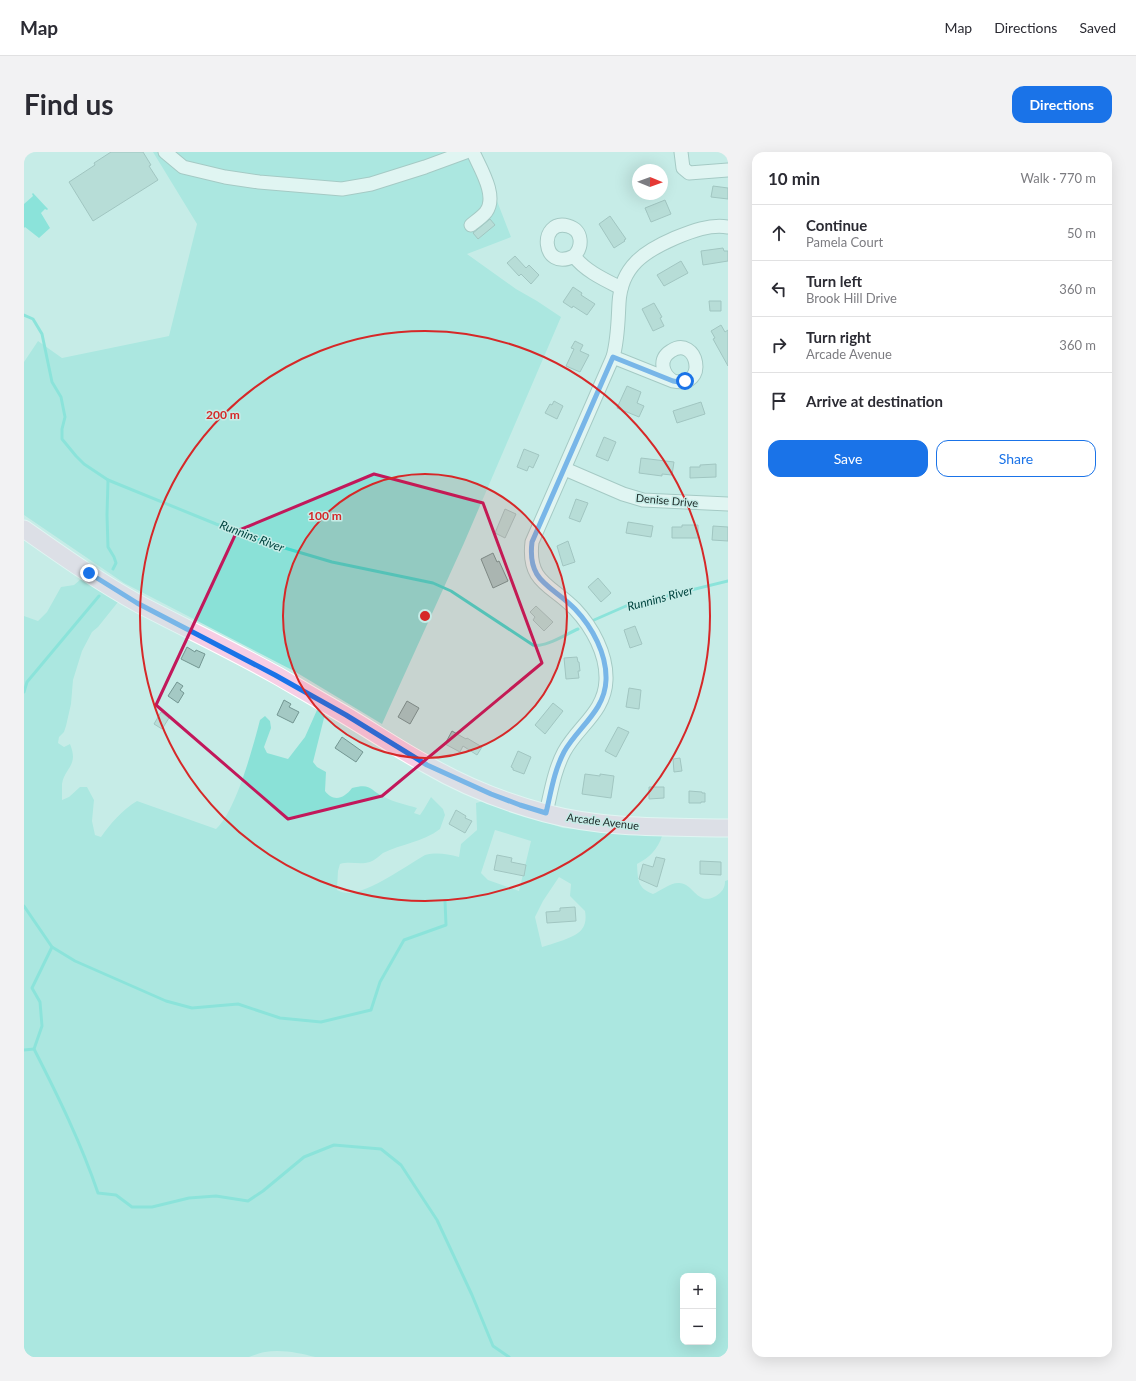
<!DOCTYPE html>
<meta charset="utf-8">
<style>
body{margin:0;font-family:Lato,sans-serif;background:#f2f2f3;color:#2b2b33}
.controls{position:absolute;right:12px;bottom:12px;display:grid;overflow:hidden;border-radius:8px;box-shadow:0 4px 16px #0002}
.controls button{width:36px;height:36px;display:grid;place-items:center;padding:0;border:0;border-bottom:1px solid #e1e1e2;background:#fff;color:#2b2b33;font:20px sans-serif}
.compass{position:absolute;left:608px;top:12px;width:36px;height:36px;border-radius:50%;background:#fff;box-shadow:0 4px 16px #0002;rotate:91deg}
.stop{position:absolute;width:12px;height:12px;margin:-9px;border:3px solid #1a73e8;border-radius:50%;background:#fff}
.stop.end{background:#1a73e8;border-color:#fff;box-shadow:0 1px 4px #0008}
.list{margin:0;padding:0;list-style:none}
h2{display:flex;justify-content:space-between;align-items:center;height:52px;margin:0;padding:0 16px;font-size:17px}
h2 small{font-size:13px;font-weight:400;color:#7c7c81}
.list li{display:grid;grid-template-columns:26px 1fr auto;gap:12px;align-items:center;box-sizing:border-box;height:56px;padding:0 16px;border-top:1px solid #e1e1e2}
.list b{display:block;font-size:15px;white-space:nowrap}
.list p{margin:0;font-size:13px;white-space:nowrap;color:#7c7c81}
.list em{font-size:13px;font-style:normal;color:#7c7c81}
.actions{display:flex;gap:8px;padding:12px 16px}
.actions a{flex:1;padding:9px 0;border:1px solid #1a73e8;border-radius:12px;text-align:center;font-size:14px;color:#1a73e8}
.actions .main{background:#1a73e8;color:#fff}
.icon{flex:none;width:22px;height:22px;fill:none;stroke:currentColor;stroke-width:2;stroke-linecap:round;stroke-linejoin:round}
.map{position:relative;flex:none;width:704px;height:1205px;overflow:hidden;border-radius:12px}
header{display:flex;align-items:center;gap:24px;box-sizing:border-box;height:56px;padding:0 20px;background:#fff;border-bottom:1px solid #e1e1e2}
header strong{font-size:19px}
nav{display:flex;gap:22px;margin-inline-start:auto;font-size:14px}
.intro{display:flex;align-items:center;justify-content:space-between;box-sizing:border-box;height:96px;padding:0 24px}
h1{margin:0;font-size:28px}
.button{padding:10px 18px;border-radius:12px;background:#1a73e8;color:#fff;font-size:14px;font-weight:700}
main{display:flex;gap:24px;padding:0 24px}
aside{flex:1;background:#fff;border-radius:12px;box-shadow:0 4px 16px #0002}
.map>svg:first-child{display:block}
.green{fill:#8ae1d7;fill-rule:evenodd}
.water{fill:#44d8cb}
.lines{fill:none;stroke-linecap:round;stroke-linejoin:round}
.stream{stroke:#44d8cb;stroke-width:3}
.building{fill:#a4c9c4;stroke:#739692}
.minor-casing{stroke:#7ca09b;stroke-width:15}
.major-casing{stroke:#fff;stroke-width:19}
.minor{stroke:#fff;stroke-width:13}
.major{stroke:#f7cee5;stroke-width:17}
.route{stroke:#1a73e8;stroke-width:5}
.marked{fill:none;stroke:#c2185b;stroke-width:3;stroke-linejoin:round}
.ring{fill:none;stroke:#d62828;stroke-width:2}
.labels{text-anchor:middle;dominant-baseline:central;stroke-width:3;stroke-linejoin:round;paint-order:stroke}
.street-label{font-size:11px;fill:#212f2d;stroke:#c6ece7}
.water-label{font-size:12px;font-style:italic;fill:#00443f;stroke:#c6ece7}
.centre{fill:#d62828;stroke:#c6ece7;stroke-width:2}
.ring-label{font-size:12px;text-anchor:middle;font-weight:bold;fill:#d62828;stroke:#c6ece7;stroke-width:3;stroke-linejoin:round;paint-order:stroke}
</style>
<header>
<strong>Map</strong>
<nav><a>Map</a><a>Directions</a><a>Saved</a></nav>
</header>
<div class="intro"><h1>Find us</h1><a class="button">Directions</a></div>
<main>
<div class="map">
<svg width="704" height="1205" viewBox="0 0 704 1205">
<rect width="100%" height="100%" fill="#c6ece7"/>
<g class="green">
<path d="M129,0H454L487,85L443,102L492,137L513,149L537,165L440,391L358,572L270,519L100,431L0,363V210L14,189L38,206L145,184L173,72Z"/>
<path d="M57,427L94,450L74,475L68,480L58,499L49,528L47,552L42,574L40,580L35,585L34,591L40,595L46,592C55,614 41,615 38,632C38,637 38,643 38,648L45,645L56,635H63L70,648L68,669L71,683L77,685C87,671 98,658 113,649L192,677C212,659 229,595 236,568L241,564L246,569L247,576L240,595L243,601L264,607L281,585L293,558L301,562L289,610L293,615L302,620L301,639C309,650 320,647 328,636C348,631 345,638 360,645C370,650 383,653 393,656L390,661L396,663L400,657L407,645L419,657L421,663L416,677C399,690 377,692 359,701C355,704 351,708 346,710C336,713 326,709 316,712L314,719L313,738C317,740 320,741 325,741C346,740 382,714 401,703C413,700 423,702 435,705L437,692L453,678L452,651L459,649L539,676L638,684C634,697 625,706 613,712C614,727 613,736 629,742C636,739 646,731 654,731C670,730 672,755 692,744C698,740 701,736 701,729L704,728V1205H291C276,1201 257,1197 241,1200C236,1201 230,1203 225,1205H0V464L14,469L23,460L37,435L50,433ZM471,678L507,689L495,739L464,728L457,721ZM535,725L547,732L546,744L561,759C562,765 562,772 558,777C552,786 527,792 518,795L511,765L519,749ZM659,1124H689V1190H659Z"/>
</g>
<path class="water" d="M9,41L24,57L23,58L21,57L17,61L26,76L15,86L1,75L0,76V52L9,44L8,42Z"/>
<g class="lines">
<g class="stream">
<path d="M0,163L9,167L18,182L28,230L37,245L41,265L38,277V287L52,304L60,312L84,328L192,372L254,394L308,410L409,431L427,439L509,493C521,496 542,482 554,477"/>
<path d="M84,328L83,363L84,395L90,405L92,411L89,417"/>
<path d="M570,468L602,454L704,429"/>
<path d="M0,540L3,530L75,444"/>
<path d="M0,754L28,795L51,809L142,849L168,856L214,852L256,866L297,870L347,858L356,830L380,788L422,773L421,749"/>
<path d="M28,795L8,836L16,850L18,874L10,897C34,944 57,991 74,1041L92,1043L108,1055H128L165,1046L192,1044L224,1049L239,1039L280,1005L310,993L357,997L377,1013L413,1068L448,1143L469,1194L485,1205"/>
<path d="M0,898L10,897"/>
</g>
</g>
<g class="building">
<path d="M87,0H119L127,13L125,14L134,28L69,69L45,30L71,13L70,11Z"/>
<path d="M689,34L704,36V47L687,45Z"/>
<path d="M641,48L647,62L627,70L621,56Z"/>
<path d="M586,64L602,87L600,88L601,89L590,96L575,72Z"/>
<path d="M466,67L471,73L454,87L449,81Z"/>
<path d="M699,96L700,99H704V109L679,113L677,99Z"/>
<path d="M491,104L502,116L505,113L515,123L507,132L497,122L495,124L483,111Z"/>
<path d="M657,109L664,121L640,134L633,123Z"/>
<path d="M549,135L558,141L557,143L571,152L563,163L549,154L548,156L539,150Z"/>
<path d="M685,149H697V159H686Z"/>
<path d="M630,151L638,165L636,166L640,174L629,179L618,157Z"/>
<path d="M697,173L701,180L704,178V214L689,187L691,186L687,179Z"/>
<path d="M551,189L559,193L556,199L565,203L556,220L542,214L550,197L547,196Z"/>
<path d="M603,234L617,240L613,251L620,254L615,265L593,256Z"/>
<path d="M530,249L539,254L533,267L521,261L526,252L528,253Z"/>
<path d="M677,250L681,262L653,271L649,259Z"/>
<path d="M580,285L592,290L584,309L572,304Z"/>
<path d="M500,297L515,303L509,316L505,314L503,319L493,315Z"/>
<path d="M617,306L650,310L648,323L638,322V324L615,321Z"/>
<path d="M692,312V325L666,326V315H676V313Z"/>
<path d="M552,347L564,351L556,370L545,366Z"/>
<path d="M481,357L492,362L481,386L471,381Z"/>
<path d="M604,370L629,374L627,385L602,381Z"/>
<path d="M658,373H674V386H648V375H658Z"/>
<path d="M689,374L704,375V389L688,388Z"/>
<path d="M544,389L551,410L539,414L533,394Z"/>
<path d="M469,401L473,410L475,409L484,429L469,436L457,407Z"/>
<path d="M574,426L587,441L577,450L564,435Z"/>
<path d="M512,454L529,470L520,479L509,468L511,465L506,460Z"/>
<path d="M611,474L618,492L606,496L600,478Z"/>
<path d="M163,495L171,500L172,498L181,502L175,516L157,507Z"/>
<path d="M553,505L554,510H555L556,519H554L555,526L542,527L540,506Z"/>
<path d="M153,530L159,534L156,538L160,541L154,551L144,544Z"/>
<path d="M605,536L617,538L615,557L602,555Z"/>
<path d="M260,548L267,552L265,555L275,560L269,571L253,563Z"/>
<path d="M383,549L395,556L386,572L374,565Z"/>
<path d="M529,551L539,559L521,582L511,573Z"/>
<path d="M137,560L145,566L138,577L130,572Z"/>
<path d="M594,575L605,580L592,605L581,599Z"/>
<path d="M428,579L442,587L443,586L458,595L453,603L439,594L436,600L421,592Z"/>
<path d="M318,585L339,600L332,610L311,596Z"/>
<path d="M494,599L507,605L500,622L489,618V616L487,615Z"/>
<path d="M656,606L658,619L650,620L649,607Z"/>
<path d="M561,622L576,624V622L590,624L587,646L558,642Z"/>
<path d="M625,635H640V646L625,647Z"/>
<path d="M665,639L678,640V641H681V650H677V651H665Z"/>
<path d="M432,658L442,664L441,666L448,669L441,681L425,672Z"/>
<path d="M473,703L488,706L487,710L502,713L500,724L470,718Z"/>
<path d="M632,705L641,707L633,735L615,727L619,712L629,715Z"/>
<path d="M676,709L697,710V723L676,722Z"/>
<path d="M551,755L552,769L523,771L522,760L536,759V756Z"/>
</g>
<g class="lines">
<defs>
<g id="minor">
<path d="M141,0L159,15L201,25L235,30L318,37L347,32L401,15L442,0"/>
<path d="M657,0L659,16L665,21L704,18"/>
<path d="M447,73C452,69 458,65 462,60C474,44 456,16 449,0"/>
<path d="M550,104C517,121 514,66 544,74C559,78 559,95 550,104C561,119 581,128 597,136"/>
<path d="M589,205L649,229C686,237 673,182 647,199C634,207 638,222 649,229"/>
<path d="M541,317L599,342L619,348L704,352"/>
<path d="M522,661C527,640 530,619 540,600C554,574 581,560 582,528C583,502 568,475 551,457C528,433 503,431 508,390L589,205C594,187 594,169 595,151C597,114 621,99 651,86C668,79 686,72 704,75"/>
</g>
<path id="major" d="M0,377C37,403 75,430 115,452C161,476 208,498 254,524C276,537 299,550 321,563C348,579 374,597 402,612C438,633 480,650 521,661C580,677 643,675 704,676"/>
</defs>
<use href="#minor" class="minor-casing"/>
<use href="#major" class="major-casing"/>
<use href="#minor" class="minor"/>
<use href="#major" class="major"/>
</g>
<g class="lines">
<path class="route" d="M65,421L113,451L251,523L322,563L403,613L467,642L496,653L522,661C527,640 530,619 540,600C554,575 581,559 582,528C583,502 568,475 551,457C528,433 503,431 508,390L589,205L649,229L655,230L661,229"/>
</g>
<path d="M0 0H704V1205H0ZM350,322L459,351L518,511L358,644L264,667L132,553L213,379Z" fill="#c6ece7" fill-opacity=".55" fill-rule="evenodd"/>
<path class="marked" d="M350,322L459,351L518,511L358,644L264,667L132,553L213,379Z"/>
<circle cx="401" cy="464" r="142" fill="#d62828" fill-opacity=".12"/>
<g class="ring">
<circle cx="401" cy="464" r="142"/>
<circle cx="401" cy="464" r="285"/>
</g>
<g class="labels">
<g class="street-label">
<text transform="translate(643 348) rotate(5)">Denise Drive</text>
<text transform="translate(579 669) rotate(7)">Arcade Avenue</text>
</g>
<g class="water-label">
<text transform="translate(228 384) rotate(21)">Runnins River</text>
<text transform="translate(636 446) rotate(-15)">Runnins River</text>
</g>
</g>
<circle cx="401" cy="464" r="6" class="centre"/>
<g class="ring-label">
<text x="199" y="267">200 m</text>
<text x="301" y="368">100 m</text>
</g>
</svg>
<div class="controls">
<button>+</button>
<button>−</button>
</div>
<svg class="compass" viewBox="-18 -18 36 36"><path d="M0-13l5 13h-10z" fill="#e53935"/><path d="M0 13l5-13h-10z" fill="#7c7c81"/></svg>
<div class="stop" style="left:661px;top:229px"></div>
<div class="stop end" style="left:65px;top:421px"></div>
</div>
<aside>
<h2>10 min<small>Walk · 770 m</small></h2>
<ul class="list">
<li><svg class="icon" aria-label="ahead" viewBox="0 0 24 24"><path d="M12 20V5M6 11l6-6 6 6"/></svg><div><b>Continue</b><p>Pamela Court</p></div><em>50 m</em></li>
<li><svg class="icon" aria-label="left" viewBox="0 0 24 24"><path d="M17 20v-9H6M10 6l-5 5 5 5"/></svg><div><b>Turn left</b><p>Brook Hill Drive</p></div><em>360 m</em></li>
<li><svg class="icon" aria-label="right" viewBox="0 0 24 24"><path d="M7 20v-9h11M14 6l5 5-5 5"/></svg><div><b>Turn right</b><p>Arcade Avenue</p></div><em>360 m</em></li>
<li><svg class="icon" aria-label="arrive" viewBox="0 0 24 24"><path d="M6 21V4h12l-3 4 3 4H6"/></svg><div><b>Arrive at destination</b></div></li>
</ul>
<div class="actions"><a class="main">Save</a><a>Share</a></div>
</aside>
</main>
